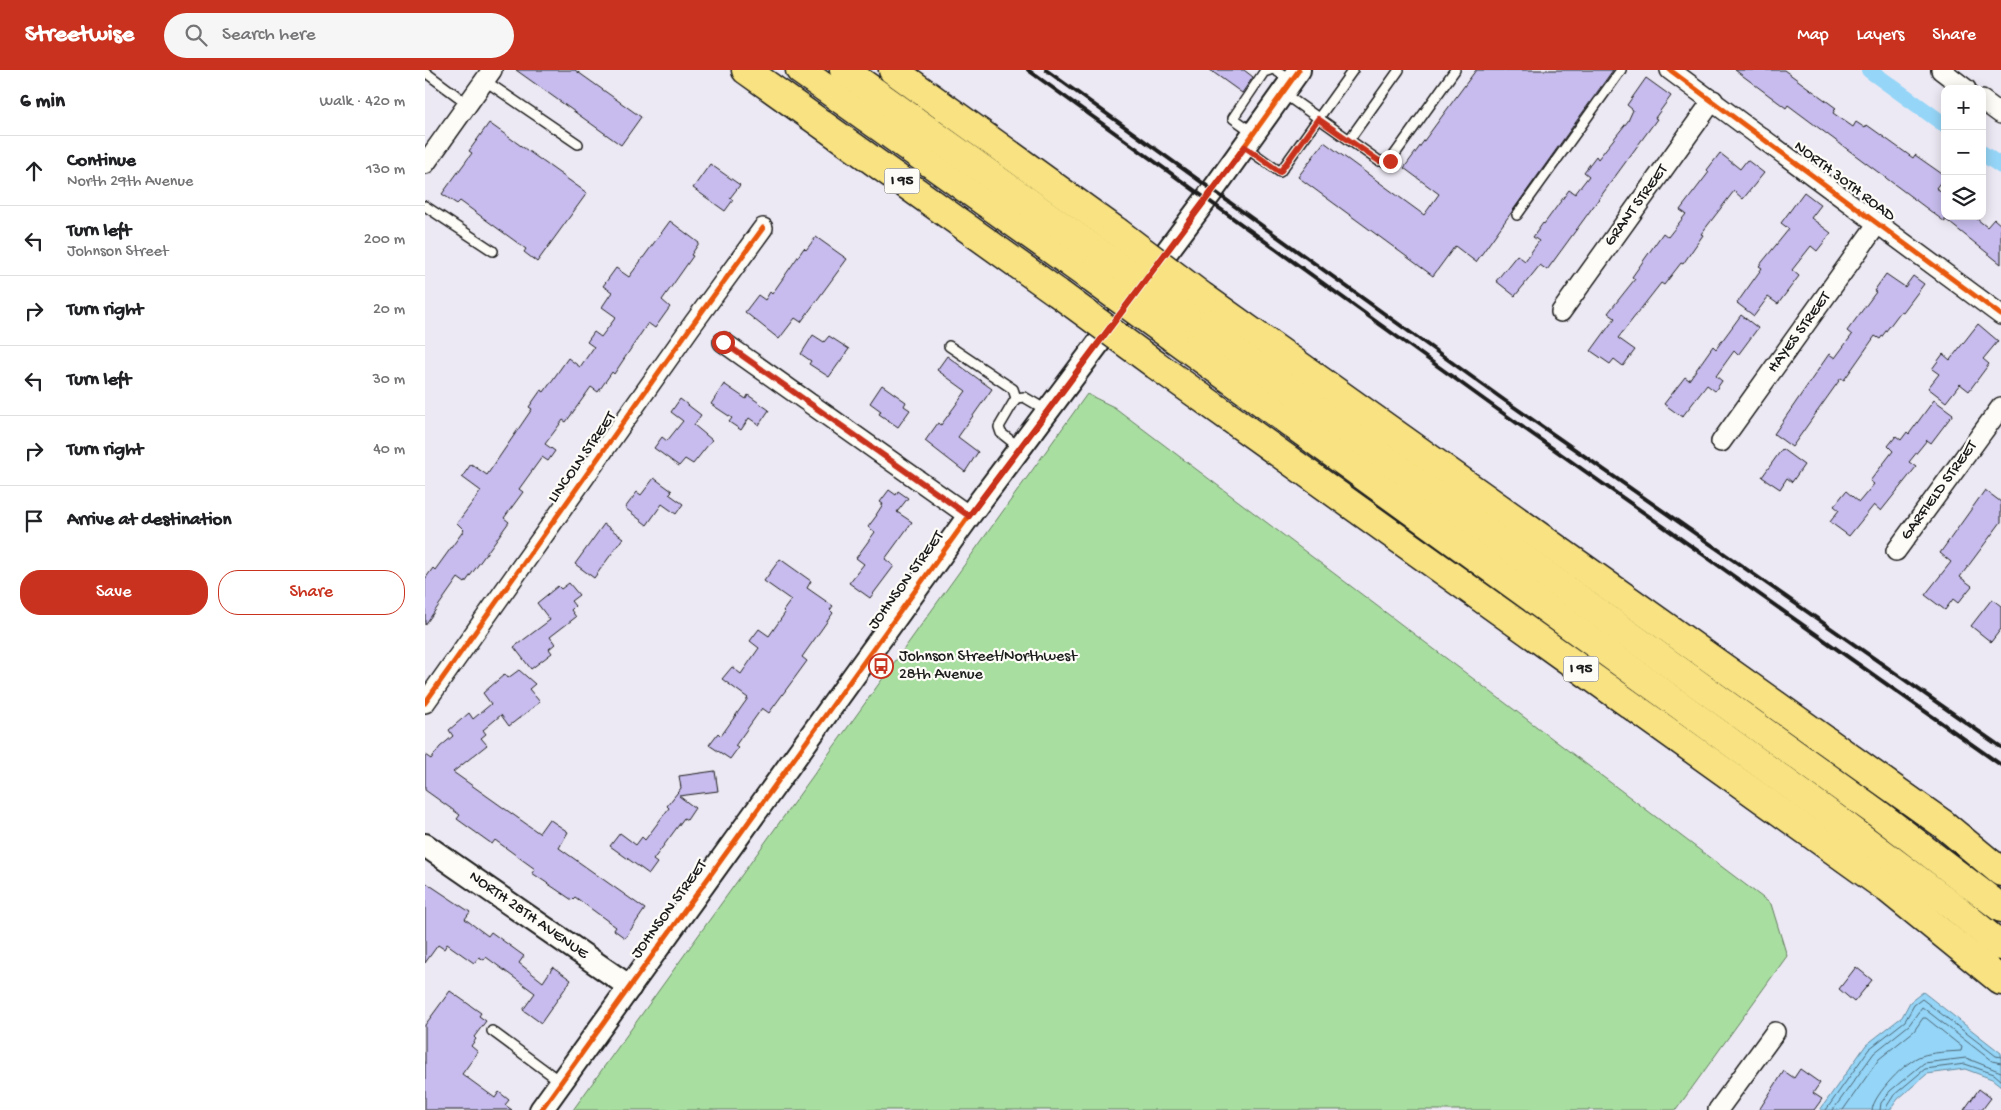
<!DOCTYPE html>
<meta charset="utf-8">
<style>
body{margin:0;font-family:"Gochi Hand",sans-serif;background:#f6f6f6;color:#202124}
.controls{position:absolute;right:15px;top:15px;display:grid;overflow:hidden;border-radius:10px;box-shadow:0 2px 12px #0003}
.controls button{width:45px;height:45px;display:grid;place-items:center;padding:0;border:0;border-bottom:1px solid #e0e0e0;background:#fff;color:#202124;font:25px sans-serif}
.stop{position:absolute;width:15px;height:15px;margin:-11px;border:4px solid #c8321e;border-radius:50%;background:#fff}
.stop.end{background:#c8321e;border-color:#fff;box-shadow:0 1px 5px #0008}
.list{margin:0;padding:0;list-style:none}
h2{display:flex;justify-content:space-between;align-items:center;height:65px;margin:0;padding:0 20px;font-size:21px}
h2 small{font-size:16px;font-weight:400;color:#757577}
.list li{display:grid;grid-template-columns:32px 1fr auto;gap:15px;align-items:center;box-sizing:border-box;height:70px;padding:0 20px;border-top:1px solid #e0e0e0}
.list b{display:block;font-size:19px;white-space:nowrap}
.list p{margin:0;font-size:16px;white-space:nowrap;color:#757577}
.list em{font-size:16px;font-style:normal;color:#757577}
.actions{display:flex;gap:10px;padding:15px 20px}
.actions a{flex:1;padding:11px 0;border:1px solid #c8321e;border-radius:20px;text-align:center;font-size:18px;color:#c8321e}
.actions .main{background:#c8321e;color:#fff}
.icon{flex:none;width:28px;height:28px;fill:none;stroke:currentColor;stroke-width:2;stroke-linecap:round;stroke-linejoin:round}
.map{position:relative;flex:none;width:1576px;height:1040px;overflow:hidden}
header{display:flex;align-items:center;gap:30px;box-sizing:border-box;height:70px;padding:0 25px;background:#c8321e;color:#fff}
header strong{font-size:24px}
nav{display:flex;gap:28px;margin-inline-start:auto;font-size:18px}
.search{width:350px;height:45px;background:#f6f6f6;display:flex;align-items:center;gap:12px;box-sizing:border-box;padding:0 18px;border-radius:28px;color:#757577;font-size:19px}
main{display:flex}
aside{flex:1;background:#fff}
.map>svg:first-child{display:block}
.green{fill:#a9dea1;stroke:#627d5e}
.water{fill:#95d5f7;stroke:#658b9f}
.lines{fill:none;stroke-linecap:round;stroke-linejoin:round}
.shore{stroke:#4c6674;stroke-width:1}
.canal{stroke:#95d5f7;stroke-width:16}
.building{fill:#c7bced;stroke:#1c1c1c}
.service-casing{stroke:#1c1c1c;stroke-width:12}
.minor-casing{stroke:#1c1c1c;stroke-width:22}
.tertiary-casing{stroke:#1c1c1c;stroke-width:26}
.motorway-casing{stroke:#1c1c1c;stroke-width:31}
.service{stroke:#fdfcf7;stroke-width:9}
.minor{stroke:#fdfcf7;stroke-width:19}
.tertiary{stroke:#fdfcf7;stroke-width:22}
.motorway{stroke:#f8e281;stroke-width:28}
.rail{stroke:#1c1c1c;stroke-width:4}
.motorway-bridge-casing{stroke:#1c1c1c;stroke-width:31;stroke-linecap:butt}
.motorway-bridge{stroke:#f8e281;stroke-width:28}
.cycleway-casing{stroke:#fdfcf7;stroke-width:8}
.cycleway{stroke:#e8590c;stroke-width:5}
.route{stroke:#c8321e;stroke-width:6}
.labels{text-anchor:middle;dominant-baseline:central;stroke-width:4.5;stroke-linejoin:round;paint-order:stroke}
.shield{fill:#fdfcf7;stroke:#605f5e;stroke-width:1}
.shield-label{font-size:15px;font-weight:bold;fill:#1c1c1c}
.street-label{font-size:16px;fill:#1c1c1c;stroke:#fdfcf7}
.poi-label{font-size:16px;fill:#1c1c1c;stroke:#fdfcf7;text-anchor:start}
</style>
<header>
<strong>Streetwise</strong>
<div class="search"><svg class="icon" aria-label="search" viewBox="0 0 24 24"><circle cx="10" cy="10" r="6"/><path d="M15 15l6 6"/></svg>Search here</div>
<nav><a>Map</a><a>Layers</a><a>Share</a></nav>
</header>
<main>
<aside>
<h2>6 min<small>Walk · 420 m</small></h2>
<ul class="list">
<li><svg class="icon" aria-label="ahead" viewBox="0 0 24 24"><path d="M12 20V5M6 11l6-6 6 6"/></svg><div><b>Continue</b><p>North 29th Avenue</p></div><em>130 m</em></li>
<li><svg class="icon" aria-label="left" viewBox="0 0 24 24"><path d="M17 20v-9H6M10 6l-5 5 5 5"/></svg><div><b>Turn left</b><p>Johnson Street</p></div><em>200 m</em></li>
<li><svg class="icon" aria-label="right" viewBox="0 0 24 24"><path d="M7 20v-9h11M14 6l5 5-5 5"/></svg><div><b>Turn right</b></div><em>20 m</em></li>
<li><svg class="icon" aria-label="left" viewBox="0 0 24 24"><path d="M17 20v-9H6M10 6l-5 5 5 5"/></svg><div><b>Turn left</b></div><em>30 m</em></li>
<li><svg class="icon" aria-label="right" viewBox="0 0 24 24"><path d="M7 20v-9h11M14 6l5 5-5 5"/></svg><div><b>Turn right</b></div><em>40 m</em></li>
<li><svg class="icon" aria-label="arrive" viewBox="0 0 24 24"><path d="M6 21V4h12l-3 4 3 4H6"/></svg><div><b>Arrive at destination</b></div></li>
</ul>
<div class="actions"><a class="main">Save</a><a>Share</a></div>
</aside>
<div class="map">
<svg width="1576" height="1040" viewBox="0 0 1576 1040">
<rect width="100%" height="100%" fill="#ede9f4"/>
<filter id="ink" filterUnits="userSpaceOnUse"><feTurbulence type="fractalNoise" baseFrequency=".02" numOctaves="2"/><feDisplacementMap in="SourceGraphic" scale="10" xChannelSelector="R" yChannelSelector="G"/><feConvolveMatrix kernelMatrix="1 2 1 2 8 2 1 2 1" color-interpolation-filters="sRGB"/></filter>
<g filter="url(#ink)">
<path class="green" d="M662,324L689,337L1346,834L1362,886L1251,1040H148Z"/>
<path class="water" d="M1498,922L1576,983V1016L1567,1009L1540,999L1502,1004L1473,1029L1465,1040H1395L1441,975L1477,947L1485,932Z"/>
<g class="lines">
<g class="shore">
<path d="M1401,1040L1444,979L1480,951L1489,935L1497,929L1571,986L1576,987"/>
<path d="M1408,1040L1449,983L1484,955L1497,937L1567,991L1576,993"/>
<path d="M1418,1040L1454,989L1489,961L1498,948H1501L1537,977L1536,981C1523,982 1508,982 1496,986C1482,990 1448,1025 1447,1040"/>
<path d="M1455,1040L1456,1033L1465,1021L1499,993L1541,988L1576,1002"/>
<path d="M1461,1040L1462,1036L1469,1025L1500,999L1540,994L1569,1004L1576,1010"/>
</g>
<g class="canal">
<path d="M1444,0L1520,55"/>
<path d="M1557,83L1576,96"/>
</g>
</g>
<g class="building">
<path d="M91,0H150L216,47L196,75Z"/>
<path d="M785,0H819L828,7L817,23Z"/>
<path d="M1051,0H1188L1051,192L1030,176L1008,206L873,107L899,72L999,145L1014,124L979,98Z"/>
<path d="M1310,0H1359L1411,38L1408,43L1428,57L1431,52L1440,58L1442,55L1488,88L1490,85L1520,106L1511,118L1520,124V146H1548L1562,157L1569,149L1576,155V194L1520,149V152L1363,35L1361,38Z"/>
<path d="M1221,8L1246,26L1230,48L1232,49L1122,200L1115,195L1090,226L1071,211L1092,185L1100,191L1114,171L1108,167L1118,153L1119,154L1144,120L1150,124L1164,106L1159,102L1171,86L1173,89L1203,51L1208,40L1202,35Z"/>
<path d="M64,53L162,123L112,192L99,182L101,179L35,131L32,134L17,124L47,83L44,81Z"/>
<path d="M1295,83L1315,99L1322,90L1339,103L1318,129L1309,121L1276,164L1278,165L1258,194L1256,193L1239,215L1236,213L1193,268L1210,280L1198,296L1189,289L1185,294L1166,281L1190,248L1183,243L1210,209L1207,207L1238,163L1243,167L1261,144L1255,140L1284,102L1282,100Z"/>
<path d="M285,94L315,115L305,128L308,130L300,141L268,118Z"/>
<path d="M1379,122L1396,135L1386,148L1406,163L1392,181L1386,176L1367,200L1374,206L1353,234L1343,227L1329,246L1312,233L1337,198L1334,196L1364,159L1356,153Z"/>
<path d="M245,151L274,173L266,185L268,186L237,230L245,237L230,258L223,253L189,304L187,302L173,322L166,317L141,352L138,350L120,374L130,381L123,391L117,387L94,419L98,422L79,448L84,452L40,513L33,508L0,555V509L8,498L10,500L39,460L32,453L56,421L37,407L46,394L62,405L107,339L104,337L116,320L119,322L143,288L155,297L169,277L162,272L169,262L176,267L191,247L177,237L187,222L178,216L191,198L204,207Z"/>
<path d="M391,167L422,189L376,252L370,248L354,269L320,242L333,225L340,230L345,222L347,224L379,178L381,180Z"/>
<path d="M1461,204L1480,217L1488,206L1499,214L1478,242L1476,241L1455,269L1450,266L1419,310L1416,308L1367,377L1349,364L1404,284L1410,288L1427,265L1422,261L1451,222L1449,221Z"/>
<path d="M1316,245L1333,258L1313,285L1309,281L1291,306L1297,311L1290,321L1282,315L1257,347L1239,334L1260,307L1264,310L1288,276L1291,279Z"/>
<path d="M1553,254L1573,271L1558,289L1564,294L1544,321L1535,314L1521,332L1503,318L1514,304L1507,299L1518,284L1525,290Z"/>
<path d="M388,265L399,272L404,266L424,279L404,307L384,294L386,291L376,284Z"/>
<path d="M522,286L567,319L533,367L553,382L540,402L500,371L513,353L516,355L541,321L512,300Z"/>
<path d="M299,314L321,329L323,325L344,340L334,355L324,348L316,360L304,352L307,348L286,334Z"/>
<path d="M457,315L481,332L479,336L485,340L473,357L454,344L456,341L445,333Z"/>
<path d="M255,329L276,345L269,355L287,370L268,394L260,389L254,396L229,378L237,367L242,371L258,351L246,342Z"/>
<path d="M1509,330L1528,344L1506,373L1502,370L1484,392L1491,397L1456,441L1449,435L1424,466L1405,452L1414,440L1409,436L1421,421L1434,432L1449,414L1445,411L1468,381L1463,376L1471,366L1476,370L1482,362L1484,364Z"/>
<path d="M1357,379L1379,395L1367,412L1362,408L1355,419L1337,407Z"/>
<path d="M229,408L247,421L244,424L258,434L251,444L237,434L222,455L200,438L212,422L216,425Z"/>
<path d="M464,420L471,425L473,421L483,428L472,442L487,452L460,489L469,496L445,528L424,513L439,494L431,488L450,462L443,457L452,445H451L458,434L455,432Z"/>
<path d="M1560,420L1576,432V452L1535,507L1547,516L1533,533L1528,529L1520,540L1500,525L1526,492L1515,483Z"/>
<path d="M179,454L198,468L169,508L150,494Z"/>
<path d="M355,489L386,511L382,518L408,536L405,540L408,543L377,587L382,591L344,643L337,638L310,676L313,678L305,689L284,675L293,663L296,666L323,628L297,609L307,597L316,604L334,578L325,571L334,559L344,566L360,543L358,541L366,530L339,511Z"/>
<path d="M144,513L154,525L146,531L150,536L146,540L151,547L125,567L130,574L124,579L127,583L106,599L89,577L125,550L112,533L133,516L136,519Z"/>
<path d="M1567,529L1576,536V559L1566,572L1546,556Z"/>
<path d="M94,600L110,614L104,619L115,632L84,656L76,645L58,660L61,664L56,668L62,675L28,702L114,763L124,749L143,762L134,778L220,839L200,868L189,860L191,857L150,827L147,830L107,803L110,799L70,770L67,774L32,749L35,745L0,720V685L6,689L15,677L28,666L24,660L44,643L48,649L66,634L58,623L80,604L83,608Z"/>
<path d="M290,701L293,721L254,726L270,738L262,750L259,748L228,790L232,793L224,804L185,776L195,763L211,775L217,767L220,770L244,738L242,736L256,718L254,706Z"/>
<path d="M0,812L45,842L40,849L63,866L66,862L99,886L94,893L118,912L128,897L146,910L116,953L98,940L110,923L61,887L59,890L54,887L49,893L22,874L19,879L13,875L0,893Z"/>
<path d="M1431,897L1447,910L1429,932L1414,919Z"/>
<path d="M25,921L56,943L54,946L61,951L49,967L51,969L46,976L53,982L37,1004L70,1028L74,1022L84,1030L80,1035L87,1040H0V955Z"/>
<path d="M1375,999L1395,1013L1388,1023L1397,1029L1389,1040H1334L1359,1001L1369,1008Z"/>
<path d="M1554,1019L1566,1028L1557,1040H1539Z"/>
</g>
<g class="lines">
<defs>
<g id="service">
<path d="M850,0L867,10"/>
<path d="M0,2L43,34"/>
<path d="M59,10L153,74"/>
<path d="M858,23L954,91H965L1030,0"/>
<path d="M829,63L808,48L839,2L845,0"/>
<path d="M924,70L974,0"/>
<path d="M820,77L855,102L928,0"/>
<path d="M0,136L68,181"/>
<path d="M1092,145L1196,0"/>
<path d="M524,276L588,319L591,328L574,357L576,363L595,378"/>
<path d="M591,328L599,327L623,341"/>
<path d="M67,961L136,1012"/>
</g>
<g id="minor">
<path d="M1245,0L1576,245"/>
<path d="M1516,0L1541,19"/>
<path d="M1557,30L1576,44"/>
<path d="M0,94L67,0"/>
<path d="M1136,242L1288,30"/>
<path d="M298,272L544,446"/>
<path d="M1296,372L1453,153"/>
<path d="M1471,481L1576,337"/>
<path d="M0,633L265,258L338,158"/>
<path d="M1293,1040L1350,962"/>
</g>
<g id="tertiary">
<path d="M0,775L205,917"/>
<path d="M116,1040L544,446L788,120L874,0"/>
</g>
<g id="motorway">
<path d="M321,0L633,223"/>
<path d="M375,0L662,205"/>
<path d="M419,0L676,184"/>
<path d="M468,0L691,161"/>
<path d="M778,227L1518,754L1576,802"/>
<path d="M761,246L1452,743L1576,838"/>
<path d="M747,267L1420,755L1528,836L1576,876"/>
<path d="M731,295L1463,819L1576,911"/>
</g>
</defs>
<use href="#service" class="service-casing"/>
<use href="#minor" class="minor-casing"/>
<use href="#tertiary" class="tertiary-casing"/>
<use href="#motorway" class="motorway-casing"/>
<use href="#service" class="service"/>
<use href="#minor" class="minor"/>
<use href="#tertiary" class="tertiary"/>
<use href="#motorway" class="motorway"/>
<g class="rail">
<path d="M603,0L1072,339L1576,695"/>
<path d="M621,0L1079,330L1576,677"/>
</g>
<defs>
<g id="motorway-bridge">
<path d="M691,161L778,227"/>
<path d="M676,184L761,246"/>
<path d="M662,205L747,267"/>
<path d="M633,223L731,295"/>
</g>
</defs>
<use href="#motorway-bridge" class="motorway-bridge-casing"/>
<use href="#motorway-bridge" class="motorway-bridge"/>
<defs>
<g id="cycleway">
<path d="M1245,0L1576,245"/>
<path d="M0,633L265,258L338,158"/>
<path d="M116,1040L544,446L788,120L874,0"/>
</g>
</defs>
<use href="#cycleway" class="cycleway-casing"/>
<use href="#cycleway" class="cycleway"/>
</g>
</g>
<g class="lines" filter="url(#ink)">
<path class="route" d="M298,272L544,446L820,77L855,102L893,49L954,91H965"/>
</g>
<defs>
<symbol id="bus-ring" viewBox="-11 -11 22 22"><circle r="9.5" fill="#fdfcf7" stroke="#c8321e" stroke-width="1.5"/><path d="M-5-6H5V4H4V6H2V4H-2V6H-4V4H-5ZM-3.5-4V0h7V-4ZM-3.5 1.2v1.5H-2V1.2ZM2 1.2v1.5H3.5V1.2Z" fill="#c8321e"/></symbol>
</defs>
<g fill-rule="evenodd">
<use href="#bus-ring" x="442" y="582" width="28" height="28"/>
</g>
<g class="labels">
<g class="shield">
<rect x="459.5" y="98.5" width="35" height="25" rx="4"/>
<rect x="1138.5" y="586.5" width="35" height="25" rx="4"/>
</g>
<g class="shield-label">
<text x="477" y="111">I 95</text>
<text x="1156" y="599">I 95</text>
</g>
<g class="street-label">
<text transform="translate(1419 112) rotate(37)">NORTH 30TH ROAD</text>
<text transform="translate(1212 136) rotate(-54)">GRANT STREET</text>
<text transform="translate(1375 263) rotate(-54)">HAYES STREET</text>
<text transform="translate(158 388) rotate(-55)">LINCOLN STREET</text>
<text transform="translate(1515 421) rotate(-54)">GARFIELD STREET</text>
<text transform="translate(482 511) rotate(-54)">JOHNSON STREET</text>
<text transform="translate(245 840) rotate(-54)">JOHNSON STREET</text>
<text transform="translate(103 846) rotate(35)">NORTH 28TH AVENUE</text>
</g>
<g class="poi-label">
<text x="474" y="587">Johnson Street/Northwest<tspan x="474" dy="18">28th Avenue</tspan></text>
</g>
</g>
</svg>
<div class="controls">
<button>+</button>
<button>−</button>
<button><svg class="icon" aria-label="layers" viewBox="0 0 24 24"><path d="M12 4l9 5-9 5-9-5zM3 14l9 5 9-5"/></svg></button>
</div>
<div class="stop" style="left:298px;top:272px"></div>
<div class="stop end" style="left:965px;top:91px"></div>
</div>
</main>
